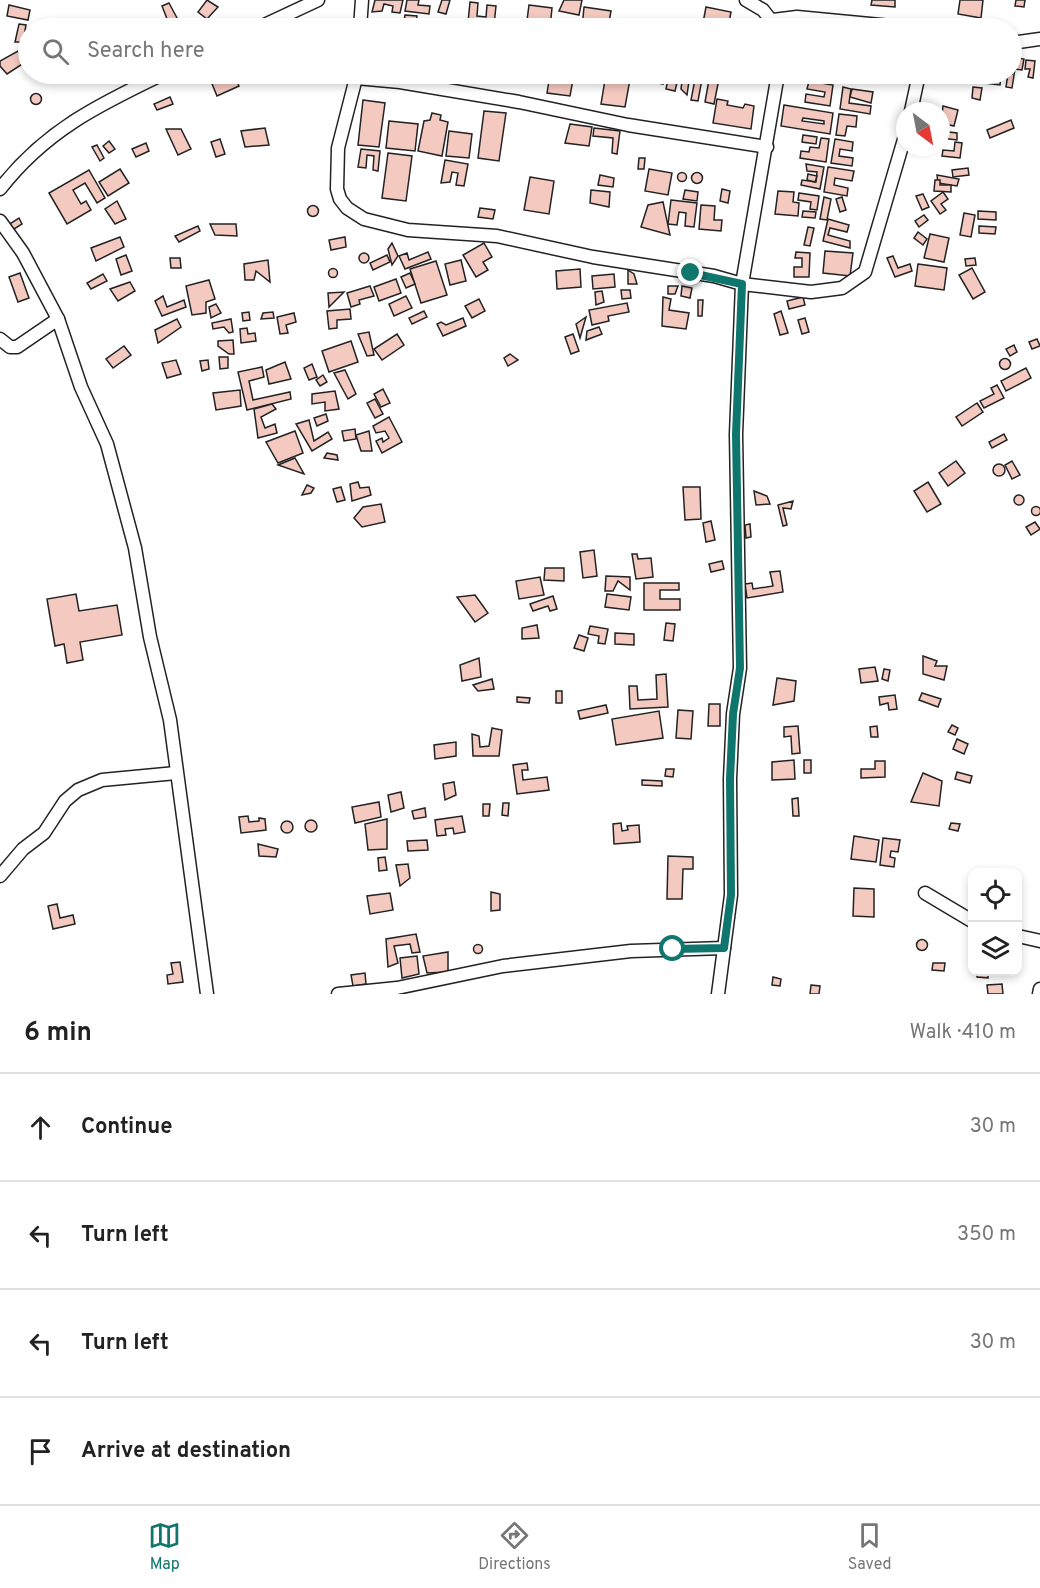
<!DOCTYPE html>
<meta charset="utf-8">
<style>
body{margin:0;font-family:Overpass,sans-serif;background:#f2f2f2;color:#222}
.controls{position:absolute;right:18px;bottom:18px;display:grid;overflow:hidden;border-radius:12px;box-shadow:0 3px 9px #0003}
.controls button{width:54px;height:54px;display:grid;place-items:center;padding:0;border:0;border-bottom:2px solid #e0e0e0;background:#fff;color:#222;font:30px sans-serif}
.compass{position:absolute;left:896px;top:102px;width:54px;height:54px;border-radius:50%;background:#fff;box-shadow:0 3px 9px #0003;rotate:148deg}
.stop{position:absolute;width:18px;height:18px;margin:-14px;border:4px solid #0f766e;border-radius:50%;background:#fff}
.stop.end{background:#0f766e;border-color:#fff;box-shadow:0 2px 6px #0008}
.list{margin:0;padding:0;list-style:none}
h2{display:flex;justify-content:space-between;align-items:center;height:78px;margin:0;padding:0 24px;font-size:26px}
h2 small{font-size:20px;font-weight:400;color:#767676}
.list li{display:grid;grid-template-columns:39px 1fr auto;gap:18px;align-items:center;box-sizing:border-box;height:108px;padding:0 24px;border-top:2px solid #e0e0e0}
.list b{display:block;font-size:22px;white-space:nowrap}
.list em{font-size:20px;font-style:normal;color:#767676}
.icon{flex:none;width:33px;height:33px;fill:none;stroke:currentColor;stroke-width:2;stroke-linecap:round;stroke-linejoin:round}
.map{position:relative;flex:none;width:1040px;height:994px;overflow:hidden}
.search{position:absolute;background:#fff;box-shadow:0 3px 9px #0003;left:18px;right:18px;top:18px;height:66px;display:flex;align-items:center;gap:15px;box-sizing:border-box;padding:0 21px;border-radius:33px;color:#767676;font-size:22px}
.sheet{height:510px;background:#fff}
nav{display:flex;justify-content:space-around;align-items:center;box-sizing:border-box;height:84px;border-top:2px solid #e0e0e0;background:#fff;font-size:16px;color:#767676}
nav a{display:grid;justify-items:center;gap:3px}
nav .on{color:#0f766e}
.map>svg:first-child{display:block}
.building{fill:#f3c9c0;stroke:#222;stroke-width:1.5;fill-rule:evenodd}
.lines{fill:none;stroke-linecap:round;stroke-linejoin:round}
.street-casing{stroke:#222;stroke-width:15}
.street{stroke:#fff;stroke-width:12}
.route{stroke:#0f766e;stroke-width:8}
</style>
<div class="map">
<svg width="1040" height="994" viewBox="0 0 1040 994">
<rect width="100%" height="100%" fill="#fff"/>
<g class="building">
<path d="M207,0L218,7L207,19L198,12Z"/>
<path d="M375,0H403L400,13L392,12L393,6L384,4L382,11L372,12Z"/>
<path d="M407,0H419L418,5L430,6L429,14L405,11Z"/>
<path d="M442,0H450L446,14L438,12Z"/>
<path d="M564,0H582L579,15L559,11Z"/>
<path d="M872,0H895V7L871,5Z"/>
<path d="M960,0H983L981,18L958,14Z"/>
<path d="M1016,0H1025L1024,7L1015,6Z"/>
<path d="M470,2L478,3L477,16L486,17L487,5L496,6L494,25L468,22Z"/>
<path d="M169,3L177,18L169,24L162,6Z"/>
<path d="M9,5L30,10L28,20L7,16Z"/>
<path d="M529,5L552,8L550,28H526Z"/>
<path d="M584,7L611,11L608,28H582Z"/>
<path d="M706,7L731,12L728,28H702Z"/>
<path d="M405,15L417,16L416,23L431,25L430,28H403Z"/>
<path d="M19,24L26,25L23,42H15Z"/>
<path d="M18,51L24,63L7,74L0,66V61Z"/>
<path d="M1012,57L1024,59L1022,70L1015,69L1012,88L1006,87L1008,74H1012Z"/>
<path d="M1026,60L1035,61L1033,78L1028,77L1030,69H1025Z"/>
<path d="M208,74H234L239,86L217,96Z"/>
<path d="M550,74H574L570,96L547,93Z"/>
<path d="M579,74H601L599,81L578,77Z"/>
<path d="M606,74H631L625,107L601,104Z"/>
<path d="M654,74H664L663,84L653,82Z"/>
<path d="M669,74H679L675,91L666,89Z"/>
<path d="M683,74H690L687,95L681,89Z"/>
<path d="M696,74H720L714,104L705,102L709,80L702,79L698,101L691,100Z"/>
<path d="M827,74H839L838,80L827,79Z"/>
<path d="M977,74L1001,75L1000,85L976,82Z"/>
<path d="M809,81L833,85L830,106L805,102L806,94L824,97L825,92L807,89Z"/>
<path d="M843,87L851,89L849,103L871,106L870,114L840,109Z"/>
<path d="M973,87L982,88L980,100L972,98Z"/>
<path d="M852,89L873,92L871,103L850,97Z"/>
<circle cx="36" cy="99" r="5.5"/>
<path d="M170,97L173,104L157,110L154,104Z"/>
<path d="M717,99L728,101L727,105L743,108L745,104L754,106L751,129L713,123Z"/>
<path d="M363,100L385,103L379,147L358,145Z"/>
<path d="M784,105L833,113L830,134L781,126ZM803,118L824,121V124L802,121Z"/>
<path d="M943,106L958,110L954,126L941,123Z"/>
<path d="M484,111L506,113L499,161L478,158Z"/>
<path d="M432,113L441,115L440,120L448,122L442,156L418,151L424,121L430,120Z"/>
<path d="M839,114L857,116L856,127L847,126L845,136L836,135Z"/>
<path d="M1011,120L1014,128L990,138L987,130Z"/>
<path d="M389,121L418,124L415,151L386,148Z"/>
<path d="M570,124L592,127L589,146L565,143Z"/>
<path d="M265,128L269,145L245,147L241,131Z"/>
<path d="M594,128L620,131L617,154L612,153L613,138L593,136Z"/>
<path d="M166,129H181L191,149L178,155Z"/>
<path d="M449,131L472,134L469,158L446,156Z"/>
<path d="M941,131L957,133V140L941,138Z"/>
<path d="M803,135L817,137L816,144L802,142Z"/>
<path d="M821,138L829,139L826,162L800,158L801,151L809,152L810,147L819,148Z"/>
<path d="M220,139L225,154L216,157L211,142Z"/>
<path d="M835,139L853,142L852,151L840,149L839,156L853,158L852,166L831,163Z"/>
<path d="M109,141L115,149L109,153L103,146Z"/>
<path d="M955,142L962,143L960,158L942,156L943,150L954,151Z"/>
<path d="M146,143L149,151L136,157L132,149Z"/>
<path d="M97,145L104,158L100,161L92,147Z"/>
<path d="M361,149L380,151L378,171L373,170L374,156L367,155L366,168L358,167Z"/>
<path d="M388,153L412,156L406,201L382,198Z"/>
<path d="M639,158H645L644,169H638Z"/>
<path d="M445,160L468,164L464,186L456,185L458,173L452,172L450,182L441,183Z"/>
<path d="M806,164L824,167L820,189L801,185L802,180L816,182L817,172L807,171Z"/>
<path d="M828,167L854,171L852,181L835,178L834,185L848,188L847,196L824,192Z"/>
<path d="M968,168L969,175L953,177L952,170Z"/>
<path d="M120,169L129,183L108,196L99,182Z"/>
<path d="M649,169L672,173L668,195L645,191Z"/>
<path d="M89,170L105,198L97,203L85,183L73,190L81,204L86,201L91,210L67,224L49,193Z"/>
<circle cx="697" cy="178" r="5.5"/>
<circle cx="682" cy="177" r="4.5"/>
<path d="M808,174L817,176L815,182L807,180Z"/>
<path d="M600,175L614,178L613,187L598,185Z"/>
<path d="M937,175L959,179L957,186L938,183Z"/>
<path d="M530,177L554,181L549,214L524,210Z"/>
<path d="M935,180H940V185H951V192L934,191Z"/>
<path d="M722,189L730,191L728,203L720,201Z"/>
<path d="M591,190L610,192L609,207L590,203Z"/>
<path d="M685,190L698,192L697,201L683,199Z"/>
<path d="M778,191L794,192L793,202L799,203L798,216L775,214Z"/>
<path d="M943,192L948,199L941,204L946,210L940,214L931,201Z"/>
<path d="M799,193L819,196L817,210L810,209L811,202L798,200Z"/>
<path d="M923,194L929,207L922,210L916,196Z"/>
<path d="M824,197L831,199L827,220L820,219Z"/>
<path d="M842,197L846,210L840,212L836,199Z"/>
<path d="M671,200L697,203L694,227L685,226L686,213L679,212L677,225L668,224Z"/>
<path d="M117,201L126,219L115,224L105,209Z"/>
<path d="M663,202L670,235L641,227L648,205Z"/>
<path d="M701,205L715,206L714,220H722L721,231L699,229Z"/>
<circle cx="313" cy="211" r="5.5"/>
<path d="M480,208L495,210L493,219L478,217Z"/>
<path d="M803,211L816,212L815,218L802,217Z"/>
<path d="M978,211L996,212V220L978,219Z"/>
<path d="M964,213L975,215L971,237L960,235Z"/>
<path d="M924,215L928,220L919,227L915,221Z"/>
<path d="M19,218L22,224L11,231L8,225Z"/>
<path d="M828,219L849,225L847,232L830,228L828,235L850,241V248L823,241Z"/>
<path d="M210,224H236L237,236L215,235Z"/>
<path d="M198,226L200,231L179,242L175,236Z"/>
<path d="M979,226L996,227L995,234L979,233Z"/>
<path d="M808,227L814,228L810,246L804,245Z"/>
<path d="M918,232L927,239L923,245L914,238Z"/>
<path d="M930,234L949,238L944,262L924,258Z"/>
<path d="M120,237L124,247L96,261L91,248Z"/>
<path d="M345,237L346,247L331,250L329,240Z"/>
<path d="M392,243L398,256L392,265L388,249Z"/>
<path d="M484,243L492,257L483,262L488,270L476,277L463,255Z"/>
<path d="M825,251L853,253L850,276L823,273Z"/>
<path d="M428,252L431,259L405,269L399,256L407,253L409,260Z"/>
<path d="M796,252L810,253L809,277H794V267H802V258H795Z"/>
<circle cx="364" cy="258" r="5"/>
<path d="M126,255L132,271L121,275L116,259Z"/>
<path d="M387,255L390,262L373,270L370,263Z"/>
<path d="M893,256L898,268L910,264L912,271L895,277L887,258Z"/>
<path d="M170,258H180L181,268H171Z"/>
<path d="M975,258L976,265L966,266L965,259Z"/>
<path d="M268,260L270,282L256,271L254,280H245L244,264Z"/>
<path d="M461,260L466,281L450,285L445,264Z"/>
<path d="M436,261L447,295L421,303L410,269Z"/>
<path d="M918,264L947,268L944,290L915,286Z"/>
<path d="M972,268L985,292L973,299L959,275Z"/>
<circle cx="333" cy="273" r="4.5"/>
<path d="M580,269L581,287L557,289L556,271Z"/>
<path d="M628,270L634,274L637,284H628Z"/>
<path d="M20,273L29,298L18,302L9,277Z"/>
<path d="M410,273L415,284L406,288L401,277Z"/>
<path d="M103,274L107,281L91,289L87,283Z"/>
<path d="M614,274L615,287L593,289L592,276Z"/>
<path d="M396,279L401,293L379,301L374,287Z"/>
<path d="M209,280L215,299L206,302V313L192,315L186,286Z"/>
<path d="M130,282L135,291L118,301L110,289Z"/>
<path d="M370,286L374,296L359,300L360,304L351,307L347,293Z"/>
<path d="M668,286H678L675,294H668Z"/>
<path d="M682,286L692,288L690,298L681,296Z"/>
<path d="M621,290H630L631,298L622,299Z"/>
<path d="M602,291L604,302L596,305L595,292Z"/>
<path d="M344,292L329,307L328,293Z"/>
<path d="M163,296L167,307L184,300L186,307L162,316L155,301Z"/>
<path d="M406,296L412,308L394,316L389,304Z"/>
<path d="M663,297L671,299L669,310L689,313L686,329L662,326Z"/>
<path d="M803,297L805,305L789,309L787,301Z"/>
<path d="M479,299L485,311L472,318L465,306Z"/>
<path d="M698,300H703L702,316H698Z"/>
<path d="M627,303L629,312L608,316L609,321L592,325L589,310Z"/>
<path d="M216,304L221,313L211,318L209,307Z"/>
<path d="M350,309L351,319L337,320V328L329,329L327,311Z"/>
<path d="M424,311L427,317L412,324L409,318Z"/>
<path d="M781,311L788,333L780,335L774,314Z"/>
<path d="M249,312L250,320L243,321L242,313Z"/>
<path d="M273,312L274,318L261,319L263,313Z"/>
<path d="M294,313L296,322L286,325L288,333L280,334L277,317Z"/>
<path d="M586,317L580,338L576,324Z"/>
<path d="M463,318L466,326L443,336L437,324L441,322L446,325Z"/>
<path d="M805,318L809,332L802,334L798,320Z"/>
<path d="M177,319L181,327L158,343L155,330Z"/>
<path d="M231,319L233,332L229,333L224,327L213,329L212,323Z"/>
<path d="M599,327L602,334L586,340L587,331Z"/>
<path d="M247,328L248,334L255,333L256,341L241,343L240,329Z"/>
<path d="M369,332L374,355L367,356L358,334Z"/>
<path d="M397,334L404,345L382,360L374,349Z"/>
<path d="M573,334L579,351L571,354L565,337Z"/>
<path d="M1037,339L1040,346L1032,349L1029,342Z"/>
<path d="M233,340L234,354H229L218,346V341Z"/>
<path d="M351,341L358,362L329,372L322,351Z"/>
<path d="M1014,345L1017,352L1010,356L1006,349Z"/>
<path d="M124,346L131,355L113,368L106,359Z"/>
<path d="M510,354L518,360L508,366L504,358Z"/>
<path d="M219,357H228V368L220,369Z"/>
<circle cx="1005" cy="364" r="5.5"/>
<path d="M176,360L181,374L167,378L162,363Z"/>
<path d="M208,360L209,369L202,371L200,361Z"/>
<path d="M285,362L291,379L269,384L266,370Z"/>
<path d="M312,364L317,377L309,380L304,368Z"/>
<path d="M262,367L264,377L249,381L253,400L290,392L291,399L247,410L238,372Z"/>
<path d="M1026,368L1031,378L1006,391L1001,381Z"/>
<path d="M345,370L356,394L348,399L334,373Z"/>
<path d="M323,375L327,382L320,386L316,380Z"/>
<path d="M997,385L1004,398L984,408L980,401L994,394L991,388Z"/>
<path d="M383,389L390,403L381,407L374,394Z"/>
<path d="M240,390L241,406L216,410L213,393Z"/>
<path d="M335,391L339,409L325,411V402L312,404V394Z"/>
<path d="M375,399L383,414L375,418L367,403Z"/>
<path d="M977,403L983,412L962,426L956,417Z"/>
<path d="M272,404L276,409L261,417L265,428L275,424L277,433L258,438L254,409Z"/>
<path d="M326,414L328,421L317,426L314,418Z"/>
<path d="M389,417L402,442L382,453L376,441L382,438L383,442L389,438L385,431L376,433L373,426Z"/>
<path d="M309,420L314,441L328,432L332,439L312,451L296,424Z"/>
<path d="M355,429L356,439L344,441L342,431Z"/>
<path d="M295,431L303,453L278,463L266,442Z"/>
<path d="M369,431L372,451H361L356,435Z"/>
<path d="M1004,434L1007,440L992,448L989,442Z"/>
<path d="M327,453L337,455L338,460L324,458Z"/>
<path d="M295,458L304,474L278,465Z"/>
<path d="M956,461L965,473L948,486L939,473Z"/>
<path d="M1012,461L1020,475L1012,479L1005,465Z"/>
<circle cx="999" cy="470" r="6"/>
<path d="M358,482L360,488L369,487L371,495L352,501L350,484Z"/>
<path d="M928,482L941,504L927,512L914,491Z"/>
<path d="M307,485L314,488L311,493L302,495Z"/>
<path d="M341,487L345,500L337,502L333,489Z"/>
<path d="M683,487H700L701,519L685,520Z"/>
<path d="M754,491L767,496L770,504L756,505Z"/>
<circle cx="1019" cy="500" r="5"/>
<path d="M793,501L791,509L783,508L787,525L783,526L778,505Z"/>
<path d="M381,504L385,522L362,527L354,518L363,507Z"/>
<circle cx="1036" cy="511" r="4.5"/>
<path d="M711,521L715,540L706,542L703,523Z"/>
<path d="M1035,522L1040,529L1031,535L1026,527Z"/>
<path d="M750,524L751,537L746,538L745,525Z"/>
<path d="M594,550L597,576L583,578L580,552Z"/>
<path d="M632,554H637L638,559L651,558L653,577L636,579Z"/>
<path d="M722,561L724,569L711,572L709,564Z"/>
<path d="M545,568H564V581L544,580Z"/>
<path d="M780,571L783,592L747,598L745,584L752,583L753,589L773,586L770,572Z"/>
<path d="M606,576L630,577V590L618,581L613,591H605Z"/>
<path d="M540,577L544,595L519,599L516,581Z"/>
<path d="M644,583H679V590H660V599H680V610H644Z"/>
<path d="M76,594L79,611L117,605L122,635L80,642L83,660L67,663L64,644L55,646L47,599Z"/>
<path d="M607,594L631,597L629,610L605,607Z"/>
<path d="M475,595L488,613L475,622L457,597Z"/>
<path d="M553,596L557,609L550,611L548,606L533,611L530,604Z"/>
<path d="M666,623L675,624L673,641L664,640Z"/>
<path d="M537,625L539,638L522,639V628Z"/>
<path d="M590,626L608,629L605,644L598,643L599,636L588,634Z"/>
<path d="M615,633L634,634V645L615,644Z"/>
<path d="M579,635L588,638L584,651L574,648Z"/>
<path d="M923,656L937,661L935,666H947L944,680L923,674Z"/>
<path d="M479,658L481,677L462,681L460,665Z"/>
<path d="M875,667L878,681L861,683L859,669Z"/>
<path d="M884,669L890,670L888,681L882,679Z"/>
<path d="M666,674L668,707L630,709L629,686H637L638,700L657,699L656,675Z"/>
<path d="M777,678L796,681L794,701L773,705Z"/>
<path d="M492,679L494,689L478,691L473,685Z"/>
<rect x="556" y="691" width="6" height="12"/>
<path d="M922,693L941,699L938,707L919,700Z"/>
<path d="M895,695L897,709L889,710L888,703L880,705L879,697Z"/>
<path d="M517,697L530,698L529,703L517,702Z"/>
<path d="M709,704H720V726H708Z"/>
<path d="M606,705L608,713L580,719L578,711Z"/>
<path d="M678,710L693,711L691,739L676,738Z"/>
<path d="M659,711L663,738L616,745L612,719Z"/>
<path d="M952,725L958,728L955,735L948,732Z"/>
<path d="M798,726L800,753L792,754L791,736L784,737V727Z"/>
<path d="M877,726L878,737H871L870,727Z"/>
<path d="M492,728L502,730L499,756H473L472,734L479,736L480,747L489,746Z"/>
<path d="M957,739L968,744L964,754L953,749Z"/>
<path d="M456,742V756L435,759L434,745Z"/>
<path d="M794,760L795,779L772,780V762Z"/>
<rect x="804" y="760" width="7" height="13"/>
<path d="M875,761H885V777L861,778V769H875Z"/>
<path d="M527,763L528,770H522L523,780L547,777L549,790L517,794L513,765Z"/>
<path d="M666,769H674L673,777L665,776Z"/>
<path d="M957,772L972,776L970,783L955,779Z"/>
<path d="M923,773L942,781L939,806L911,802Z"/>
<path d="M642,780L662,781V786L642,785Z"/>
<path d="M454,782L456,795L445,800L443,784Z"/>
<path d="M401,792L404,808L391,812L388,795Z"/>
<path d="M798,798L799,816H793L792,799Z"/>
<path d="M379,802L381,817L355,823L352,807Z"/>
<path d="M503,803H509L508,816L502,815Z"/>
<path d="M483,804H490L489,816H483Z"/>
<path d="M425,808L426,817L414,819L412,811Z"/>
<path d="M248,816L249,822L259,821V818L265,819L266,830L241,833L239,817Z"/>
<path d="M462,816L465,832L454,834L453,828L445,829L446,835L437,836L435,820Z"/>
<path d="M387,819V849L368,850L365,824Z"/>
<circle cx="311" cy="826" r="6"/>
<circle cx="287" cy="827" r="6"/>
<path d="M621,823L622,831L628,830L627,826L639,825L640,842L614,844L613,824Z"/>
<path d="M951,823L960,824L958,831L949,829Z"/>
<path d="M854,836L879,840L876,862L851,859Z"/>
<path d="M883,838L900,840L898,852L891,851L890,857L895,858L894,867L880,865Z"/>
<path d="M427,840L428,850L408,851L407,841Z"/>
<path d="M258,844L278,849L276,857L259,856Z"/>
<path d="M668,856L693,857V869H683L682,899H667Z"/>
<path d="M385,857L387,870L379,871L378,858Z"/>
<path d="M408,864L410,878L400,886L396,865Z"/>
<path d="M854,888L874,889V917L853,916Z"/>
<path d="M491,892L500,894V910L491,911Z"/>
<path d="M390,893L393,910L370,914L367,896Z"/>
<path d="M57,904L60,918L73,915L75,924L53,929L48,906Z"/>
<path d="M416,934L420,952L412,953L410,944L394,946L398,963L388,967L386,939Z"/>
<circle cx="922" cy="945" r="5.5"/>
<circle cx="478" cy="949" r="4.5"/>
<path d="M448,952V972L427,973L423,956Z"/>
<path d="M417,956L419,974L402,978L400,958Z"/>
<path d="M180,962L183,982L168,984L167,975L173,974L171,963Z"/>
<path d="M933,963H945L944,971L932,970Z"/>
<path d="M977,972H988V978L977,977Z"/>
<path d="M365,973L366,984L353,986L351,975Z"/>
<path d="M773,977L781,979L780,986L772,985Z"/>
<path d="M1002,984L1003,994H988L987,985Z"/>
<path d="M811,985L820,986L819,994H810Z"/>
</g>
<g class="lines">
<defs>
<g id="street">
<path d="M746,0L763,10L777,28"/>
<path d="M773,20L797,17L912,28"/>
<path d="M258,28L318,0"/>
<path d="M360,28L362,0"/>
<path d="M1012,43L1040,39"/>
<path d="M357,74L338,148L337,189L340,199L347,208L364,219L408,230L497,236L593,257L714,276L742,284L811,292L842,288L865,272L905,136"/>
<path d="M356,78L400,82L519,102L628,125L767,147"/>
<path d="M911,111L919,74"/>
<path d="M0,189C45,131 98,105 163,74"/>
<path d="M0,221L23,253L58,319L81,387L107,444L135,548L150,637L170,720L207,994"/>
<path d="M0,339L10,347H17L58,319"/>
<path d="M0,876L23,849L44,833L65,801L78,790L102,780L176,773"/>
<path d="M925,893L972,921"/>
<path d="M1018,936L1040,941"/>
<path d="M338,994L397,988L503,966L631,951L724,948"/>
<path d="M718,994L731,895L730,779L733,714L740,668L736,434L742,284L778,74"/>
<path d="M1039,994L1040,989"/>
</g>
</defs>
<use href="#street" class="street-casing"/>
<use href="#street" class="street"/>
</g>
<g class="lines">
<path class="route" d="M673,949L724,948L731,895L730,779L733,714L740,668L736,434L742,284L691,273"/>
</g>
</svg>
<div class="controls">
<button><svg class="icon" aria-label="locate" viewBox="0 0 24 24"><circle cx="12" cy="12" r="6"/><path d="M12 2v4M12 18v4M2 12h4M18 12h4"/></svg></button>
<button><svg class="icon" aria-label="layers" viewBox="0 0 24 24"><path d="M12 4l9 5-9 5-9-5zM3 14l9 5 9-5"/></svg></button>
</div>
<svg class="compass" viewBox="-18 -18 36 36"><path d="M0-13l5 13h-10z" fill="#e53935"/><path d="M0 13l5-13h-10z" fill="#767676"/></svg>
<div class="stop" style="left:673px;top:949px"></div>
<div class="stop end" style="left:691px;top:273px"></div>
<div class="search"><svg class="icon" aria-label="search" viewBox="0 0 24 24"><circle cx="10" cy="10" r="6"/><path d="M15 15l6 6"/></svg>Search here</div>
</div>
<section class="sheet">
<h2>6 min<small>Walk · 410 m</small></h2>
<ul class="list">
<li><svg class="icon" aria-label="ahead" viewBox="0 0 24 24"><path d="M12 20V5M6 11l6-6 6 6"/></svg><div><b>Continue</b></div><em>30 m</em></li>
<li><svg class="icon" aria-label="left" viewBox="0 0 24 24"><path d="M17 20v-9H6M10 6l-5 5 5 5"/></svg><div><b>Turn left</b></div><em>350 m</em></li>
<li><svg class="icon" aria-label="left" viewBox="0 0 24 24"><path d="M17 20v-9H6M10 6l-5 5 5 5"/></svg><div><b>Turn left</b></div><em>30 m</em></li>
<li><svg class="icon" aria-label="arrive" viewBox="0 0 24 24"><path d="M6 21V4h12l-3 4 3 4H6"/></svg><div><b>Arrive at destination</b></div></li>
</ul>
</section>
<nav>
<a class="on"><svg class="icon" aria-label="map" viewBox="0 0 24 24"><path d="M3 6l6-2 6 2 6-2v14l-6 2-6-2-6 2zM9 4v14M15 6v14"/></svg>Map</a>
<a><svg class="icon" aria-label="directions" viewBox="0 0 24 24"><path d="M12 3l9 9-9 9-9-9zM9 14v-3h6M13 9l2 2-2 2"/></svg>Directions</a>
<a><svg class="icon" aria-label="saved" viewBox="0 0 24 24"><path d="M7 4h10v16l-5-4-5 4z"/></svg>Saved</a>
</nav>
